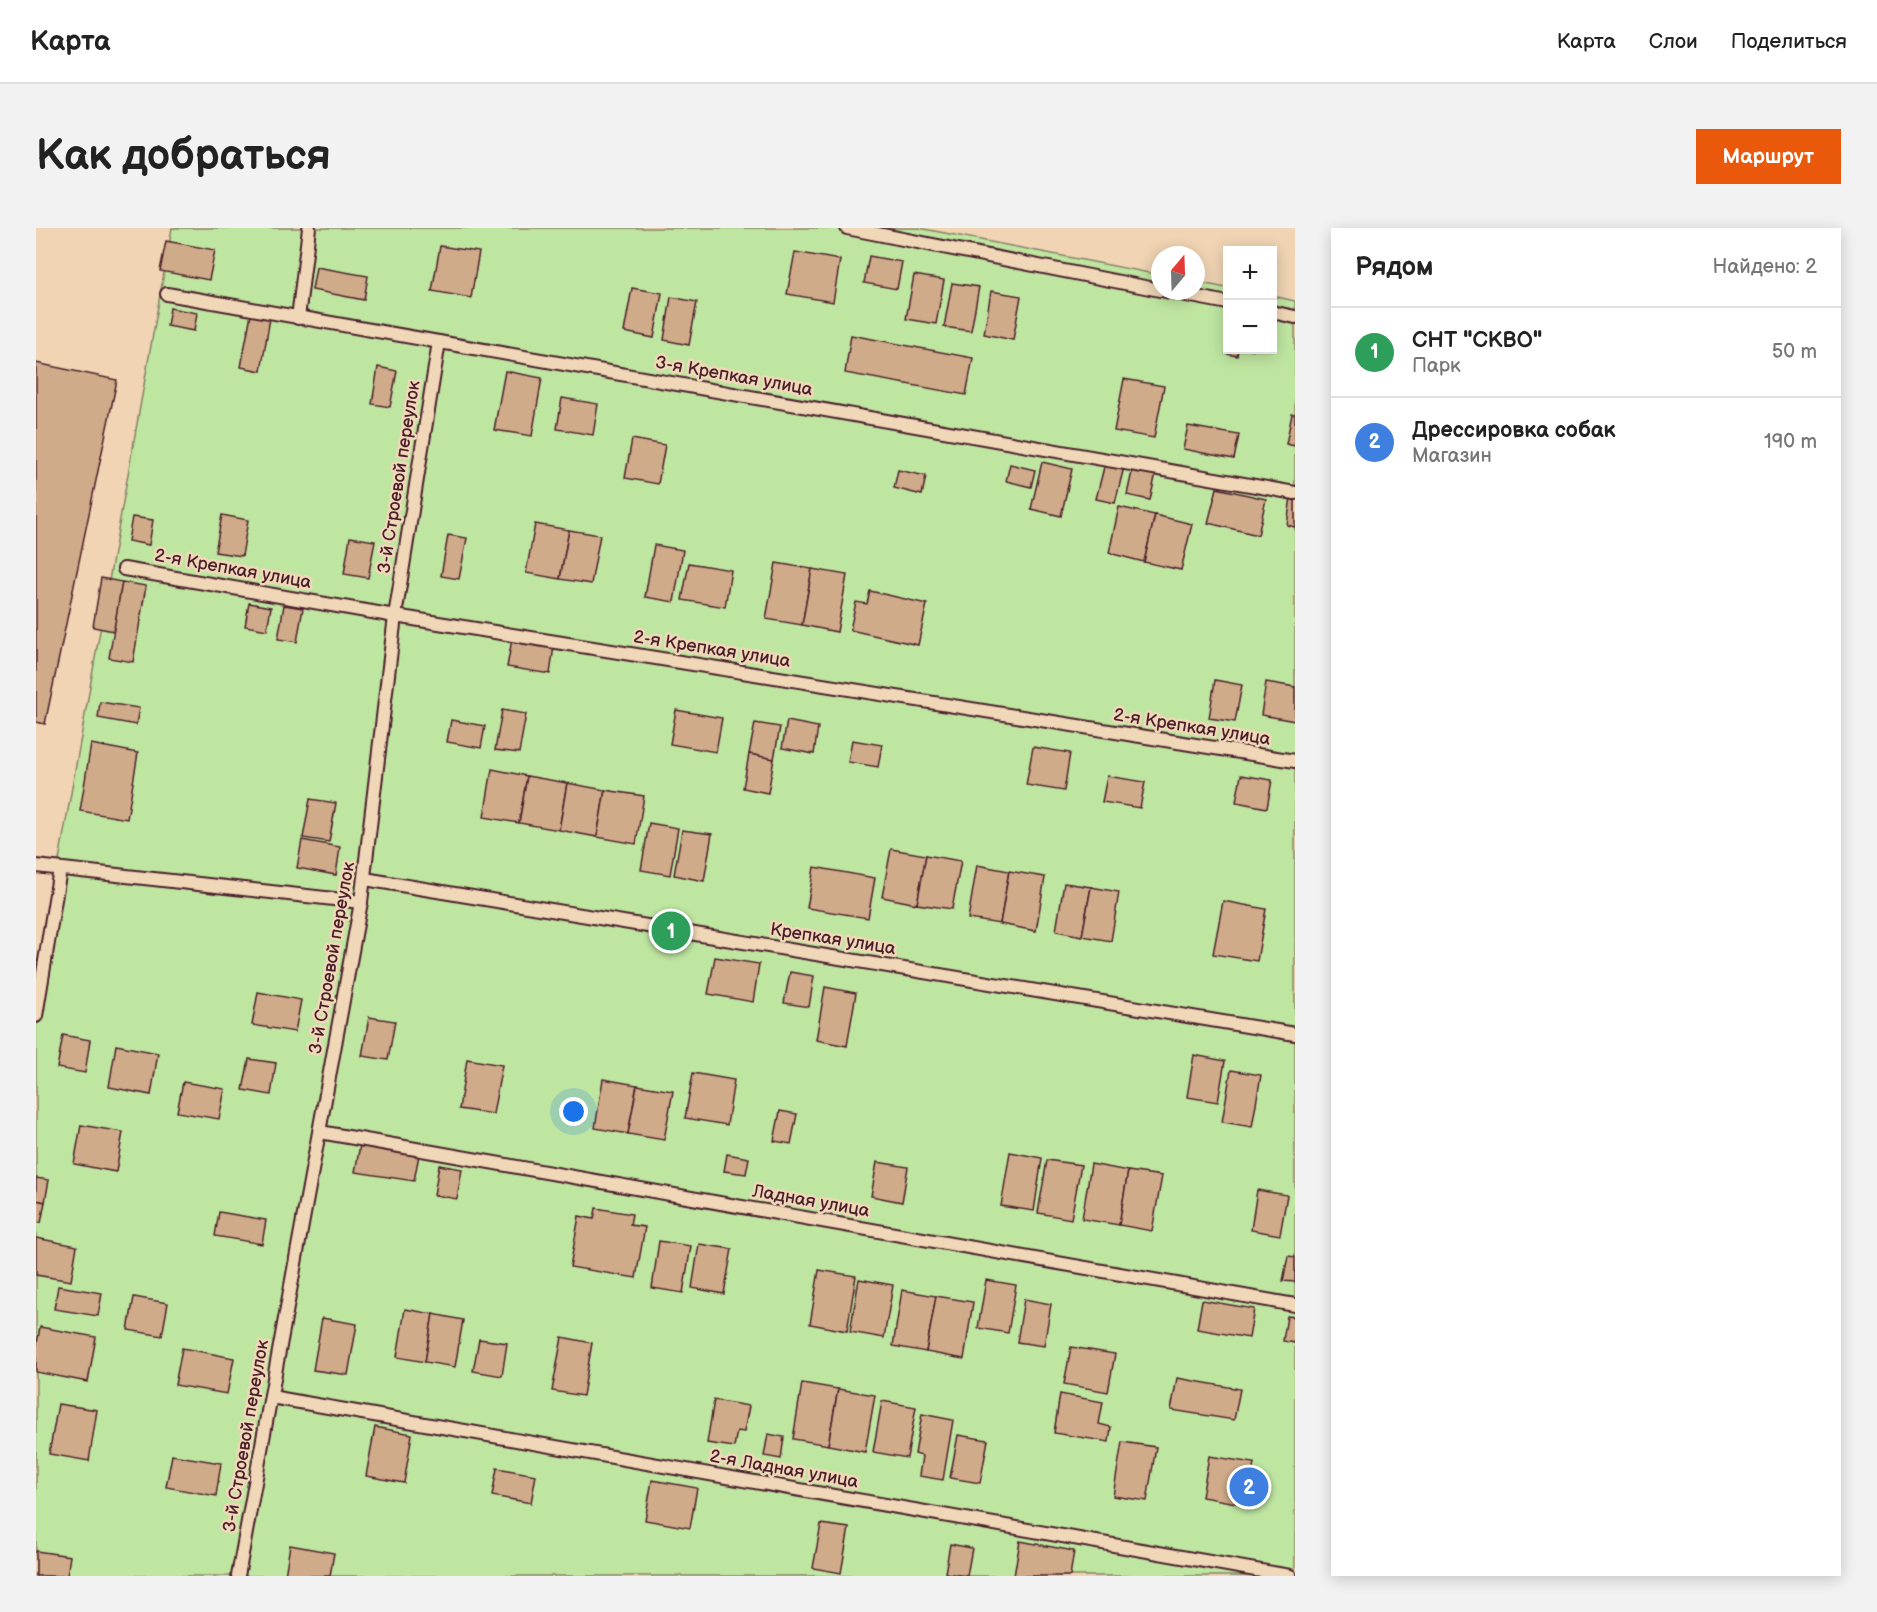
<!DOCTYPE html>
<html lang="ru">
<meta charset="utf-8">
<style>
body{margin:0;font-family:"Balsamiq Sans",sans-serif;background:#f2f2f2;color:#222}
.controls{position:absolute;right:18px;top:18px;display:grid;overflow:hidden;border-radius:0px;box-shadow:0 3px 15px #0003}
.controls button{width:54px;height:54px;display:grid;place-items:center;padding:0;border:0;border-bottom:2px solid #e0e0e0;background:#fff;color:#222;font:30px sans-serif}
.compass{position:absolute;left:1115px;top:18px;width:54px;height:54px;border-radius:50%;background:#fff;box-shadow:0 3px 15px #0003;rotate:19deg}
.you{position:absolute;left:538px;top:884px;width:21px;height:21px;margin:-15px;border:4px solid #fff;border-radius:50%;background:#1a73e8;box-shadow:0 0 0 9px #1a73e833}
.badge{display:grid;place-items:center;width:39px;height:39px;border-radius:50%;background:#ea580c;color:#fff;font-size:20px;font-weight:700}
.pin{position:absolute;translate:-50% -50%;border:3px solid #fff;box-shadow:0 2px 6px #0006}
.list{margin:0;padding:0;list-style:none}
h2{display:flex;justify-content:space-between;align-items:center;height:78px;margin:0;padding:0 24px;font-size:26px}
h2 small{font-size:20px;font-weight:400;color:#767676}
.list li{display:grid;grid-template-columns:39px 1fr auto;gap:18px;align-items:center;box-sizing:border-box;height:90px;padding:0 24px;border-top:2px solid #e0e0e0}
.list b{display:block;font-size:22px;white-space:nowrap}
.list p{margin:0;font-size:20px;white-space:nowrap;color:#767676}
.list em{font-size:20px;font-style:normal;color:#767676}
.map{position:relative;flex:none;width:1259px;height:1348px;overflow:hidden;border-radius:0px}
header{display:flex;align-items:center;gap:36px;box-sizing:border-box;height:84px;padding:0 30px;background:#fff;border-bottom:2px solid #e0e0e0}
header strong{font-size:28px}
nav{display:flex;gap:33px;margin-inline-start:auto;font-size:21px}
.intro{display:flex;align-items:center;justify-content:space-between;box-sizing:border-box;height:144px;padding:0 36px}
h1{margin:0;font-size:42px}
.button{padding:15px 27px;border-radius:0px;background:#ea580c;color:#fff;font-size:21px;font-weight:700}
main{display:flex;gap:36px;padding:0 36px}
aside{flex:1;background:#fff;border-radius:0px;box-shadow:0 3px 15px #0003}
.map>svg:first-child{display:block}
.green{fill:#bfe6a1;stroke:#848266;stroke-width:1.5}
.building{fill:#d0ab89;stroke:#4a1f2b;stroke-width:1.5}
.lines{fill:none;stroke-linecap:round;stroke-linejoin:round}
.service-casing{stroke:#4a1f2b;stroke-width:16}
.service{stroke:#f0d7b8;stroke-width:12}
.labels{text-anchor:middle;dominant-baseline:central;stroke-width:5;stroke-linejoin:round;paint-order:stroke}
.street-label{font-size:18px;fill:#4a1f2b;stroke:#f0d7b8}
</style>
<header>
<strong>Карта</strong>
<nav><a>Карта</a><a>Слои</a><a>Поделиться</a></nav>
</header>
<div class="intro"><h1>Как добраться</h1><a class="button">Маршрут</a></div>
<main>
<div class="map">
<svg width="1259" height="1348" viewBox="0 0 1259 1348">
<rect width="100%" height="100%" fill="#f0d4b3"/>
<filter id="ink" filterUnits="userSpaceOnUse"><feTurbulence type="fractalNoise" baseFrequency=".0167" numOctaves="2"/><feDisplacementMap in="SourceGraphic" scale="12" xChannelSelector="R" yChannelSelector="G"/><feConvolveMatrix kernelMatrix="1 2 1 2 8 2 1 2 1" color-interpolation-filters="sRGB"/></filter>
<g filter="url(#ink)">
<path class="green" d="M136,0H883L1124,47V63H1160V54L1191,60L1192,122H1236L1237,68L1259,73V1348H0V761Z"/>
<g class="building">
<path d="M130,13L179,22L173,52L124,43Z"/>
<path d="M404,18L443,24L435,70L396,63Z"/>
<path d="M759,24L804,32L797,74L751,66Z"/>
<path d="M833,28L866,34L861,61L828,55Z"/>
<path d="M280,39L332,48L328,72L276,62Z"/>
<path d="M878,47L908,52L900,96L870,91Z"/>
<path d="M916,55L943,59L935,103L908,99Z"/>
<path d="M596,60L626,65L618,110L588,104Z"/>
<path d="M955,63L985,68L977,112L948,106Z"/>
<path d="M635,69L661,74L653,117L628,112Z"/>
<path d="M134,80L161,85L158,103L131,98Z"/>
<path d="M215,86L234,90L225,143L205,139Z"/>
<path d="M815,107L937,130L930,167L809,145Z"/>
<path d="M1192,116V122H1202L1201,128L1190,126Z"/>
<path d="M0,135L81,152L9,496L0,494Z"/>
<path d="M342,139L361,143L354,179L336,176Z"/>
<path d="M469,143L506,150L496,208L458,202Z"/>
<path d="M1088,151L1128,158L1118,210L1078,203Z"/>
<path d="M526,170L562,176L557,207L521,201Z"/>
<path d="M1256,186H1259V218L1250,216Z"/>
<path d="M1152,198L1203,207L1198,231L1147,221Z"/>
<path d="M596,211L629,217L622,256L589,250Z"/>
<path d="M1006,234L1036,241L1025,288L995,281Z"/>
<path d="M1069,235L1088,239L1079,275L1060,271Z"/>
<path d="M974,236L999,242L995,259L970,253Z"/>
<path d="M1097,239L1120,245L1114,272L1091,267Z"/>
<path d="M862,242L890,248L886,267L858,260Z"/>
<path d="M1181,260L1230,271L1222,307L1172,295Z"/>
<path d="M1255,269L1259,270V299L1251,297Z"/>
<path d="M1083,279L1119,287L1108,334L1073,325Z"/>
<path d="M186,287L212,292L206,328L179,324Z"/>
<path d="M1119,287L1156,296L1145,342L1108,334Z"/>
<path d="M96,289L117,292L113,317L92,313Z"/>
<path d="M499,296L533,302L524,351L490,345Z"/>
<path d="M533,302L564,307L555,356L524,351Z"/>
<path d="M412,307L431,310L423,351L405,348Z"/>
<path d="M314,309L339,313L332,350L308,346Z"/>
<path d="M618,317L647,322L638,374L609,369Z"/>
<path d="M653,335L695,342L689,379L646,372Z"/>
<path d="M740,335L776,341L766,397L730,391Z"/>
<path d="M776,341L811,347L801,404L766,397Z"/>
<path d="M65,350L86,354L78,403L57,399Z"/>
<path d="M86,354L110,358L97,434L73,430Z"/>
<path d="M834,363L891,376L882,417L814,402L820,374L831,376Z"/>
<path d="M213,375L235,379L231,402L209,398Z"/>
<path d="M248,377L267,380L261,414L242,411Z"/>
<path d="M476,411L518,418L514,446L471,439Z"/>
<path d="M1179,452L1206,457L1199,494L1173,490Z"/>
<path d="M1230,454L1259,459V493L1225,487Z"/>
<path d="M64,474L103,480L100,497L62,490Z"/>
<path d="M466,482L490,486L483,525L459,522Z"/>
<path d="M640,482L686,490L680,524L634,516Z"/>
<path d="M415,492L449,498L445,520L411,514Z"/>
<path d="M751,493L782,499L778,526L746,520Z"/>
<path d="M719,495L744,499L738,531L713,526Z"/>
<path d="M816,512L846,517L842,539L812,534Z"/>
<path d="M55,516L102,525L91,591L44,583Z"/>
<path d="M997,519L1034,525L1028,563L990,557Z"/>
<path d="M713,526L738,531L732,565L707,560Z"/>
<path d="M456,541L491,548L483,595L448,589Z"/>
<path d="M1205,547L1236,552L1231,580L1200,574Z"/>
<path d="M491,548L531,555L523,602L483,595Z"/>
<path d="M1071,548L1109,554L1104,580L1066,574Z"/>
<path d="M531,555L569,562L561,609L523,602Z"/>
<path d="M569,562L608,568L600,616L561,609Z"/>
<path d="M274,571L300,575L293,614L267,610Z"/>
<path d="M613,595L642,600L634,647L605,642Z"/>
<path d="M646,602L676,606L668,653L638,647Z"/>
<path d="M266,612L304,619L300,647L261,640Z"/>
<path d="M855,621L890,627L881,676L846,669Z"/>
<path d="M890,627L925,633L916,681L881,676Z"/>
<path d="M941,637L973,643L964,696L932,691Z"/>
<path d="M778,639L839,650L832,690L771,680Z"/>
<path d="M973,643L1009,649L1000,703L964,696Z"/>
<path d="M1028,655L1055,659L1046,708L1020,703Z"/>
<path d="M1055,659L1083,664L1075,713L1046,708Z"/>
<path d="M1187,673L1230,681L1221,733L1177,726Z"/>
<path d="M679,729L723,736L717,774L672,766Z"/>
<path d="M754,744L778,748L773,779L748,775Z"/>
<path d="M789,759L820,765L811,818L780,812Z"/>
<path d="M222,764L265,772L259,804L216,797Z"/>
<path d="M333,789L359,793L352,832L326,828Z"/>
<path d="M27,807L54,812L49,845L21,840Z"/>
<path d="M80,817L122,825L115,867L73,859Z"/>
<path d="M1158,827L1189,833L1182,874L1151,869Z"/>
<path d="M213,831L240,835L235,867L207,862Z"/>
<path d="M431,831L466,837L457,886L423,881Z"/>
<path d="M1195,842L1225,847L1216,899L1186,894Z"/>
<path d="M657,845L698,852L691,897L649,890Z"/>
<path d="M567,851L601,857L592,906L559,900Z"/>
<path d="M147,854L189,861L183,891L141,884Z"/>
<path d="M601,857L637,863L628,912L592,906Z"/>
<path d="M744,883L761,886L755,916L738,913Z"/>
<path d="M45,897L87,904L80,944L38,936Z"/>
<path d="M324,917L383,927L378,953L319,944Z"/>
<path d="M974,924L1006,930L998,983L965,978Z"/>
<path d="M691,926L713,930L710,946L688,943Z"/>
<path d="M1011,932L1045,937L1035,991L1002,985Z"/>
<path d="M841,934L872,939L866,974L835,968Z"/>
<path d="M1055,936L1092,943L1083,997L1046,991Z"/>
<path d="M403,937L426,941L421,971L398,967Z"/>
<path d="M1092,943L1126,948L1116,1003L1083,997Z"/>
<path d="M0,950L13,952L9,974L0,972Z"/>
<path d="M1221,962L1251,967L1244,1007L1215,1002Z"/>
<path d="M0,972L9,974L5,995L0,994Z"/>
<path d="M560,980L596,986L594,997L609,999L600,1050L534,1039L543,988L558,991Z"/>
<path d="M183,984L230,992L226,1016L179,1008Z"/>
<path d="M0,1010L41,1018L35,1053L0,1047Z"/>
<path d="M623,1013L655,1018L647,1065L616,1060Z"/>
<path d="M663,1016L696,1021L688,1066L656,1060Z"/>
<path d="M1252,1028L1259,1029V1054L1247,1053Z"/>
<path d="M783,1042L820,1048L811,1103L774,1096Z"/>
<path d="M823,1051L857,1057L848,1110L814,1104Z"/>
<path d="M950,1052L980,1057L972,1105L942,1100Z"/>
<path d="M22,1058L66,1065L62,1088L18,1081Z"/>
<path d="M866,1062L900,1068L890,1124L857,1118Z"/>
<path d="M900,1068L937,1074L928,1131L890,1124Z"/>
<path d="M98,1069L132,1075L126,1108L92,1102Z"/>
<path d="M988,1071L1015,1076L1008,1118L981,1114Z"/>
<path d="M1166,1072L1218,1081L1213,1110L1161,1101Z"/>
<path d="M369,1081L397,1086L389,1134L361,1129Z"/>
<path d="M397,1086L427,1092L419,1139L389,1134Z"/>
<path d="M1251,1088L1259,1089V1115L1247,1113Z"/>
<path d="M286,1090L321,1096L312,1147L277,1142Z"/>
<path d="M4,1099L60,1109L52,1154L0,1144V1121Z"/>
<path d="M526,1109L556,1115L547,1168L516,1163Z"/>
<path d="M443,1111L471,1115L466,1148L437,1143Z"/>
<path d="M1035,1119L1079,1126L1072,1164L1028,1156Z"/>
<path d="M146,1120L198,1130L191,1166L139,1157Z"/>
<path d="M1141,1150L1204,1161L1198,1192L1135,1182Z"/>
<path d="M766,1155L802,1161L792,1217L757,1211Z"/>
<path d="M802,1161L839,1167L829,1224L792,1217Z"/>
<path d="M1024,1166L1067,1174L1063,1196L1075,1199L1073,1214L1018,1205Z"/>
<path d="M678,1172L713,1178L708,1204L701,1203L698,1219L671,1215Z"/>
<path d="M846,1173L880,1179L871,1230L837,1224Z"/>
<path d="M22,1176L61,1182L53,1233L13,1226Z"/>
<path d="M886,1186L917,1192L907,1252L883,1248L886,1228L879,1226Z"/>
<path d="M339,1199L376,1206L368,1255L330,1248Z"/>
<path d="M732,1206L748,1209L745,1231L728,1228Z"/>
<path d="M922,1207L952,1212L944,1255L914,1250Z"/>
<path d="M1086,1214L1120,1219L1111,1273L1077,1268Z"/>
<path d="M136,1227L185,1235L180,1268L130,1259Z"/>
<path d="M1173,1228L1218,1235L1211,1277L1166,1269Z"/>
<path d="M461,1240L500,1247L495,1275L456,1268Z"/>
<path d="M616,1252L661,1260L654,1300L609,1292Z"/>
<path d="M785,1296L813,1300L805,1345L777,1340Z"/>
<path d="M984,1313L1038,1323L1034,1348H978Z"/>
<path d="M914,1316L936,1320L931,1348L909,1345Z"/>
<path d="M254,1317L298,1325L294,1348H249Z"/>
<path d="M0,1323L34,1328L31,1348H0Z"/>
</g>
<g class="lines">
<defs>
<g id="service">
<path d="M811,0L1124,62"/>
<path d="M1129,63L1192,75"/>
<path d="M131,66L1259,265"/>
<path d="M1236,84L1259,89"/>
<path d="M262,90L273,0"/>
<path d="M88,341L359,388L1259,533"/>
<path d="M0,638L325,674"/>
<path d="M329,651L1259,806"/>
<path d="M0,788L24,641"/>
<path d="M284,904L1259,1077"/>
<path d="M235,1169L1254,1348"/>
<path d="M202,1348L325,674L359,388L403,114"/>
</g>
</defs>
<use href="#service" class="service-casing"/>
<use href="#service" class="service"/>
</g>
</g>
<g class="labels">
<g class="street-label">
<text transform="translate(698 148) rotate(10)">3-я Крепкая улица</text>
<text transform="translate(363 249) rotate(-81)">3-й Строевой переулок</text>
<text transform="translate(197 341) rotate(10)">2-я Крепкая улица</text>
<text transform="translate(676 421) rotate(9)">2-я Крепкая улица</text>
<text transform="translate(1156 499) rotate(9)">2-я Крепкая улица</text>
<text transform="translate(797 711) rotate(9)">Крепкая улица</text>
<text transform="translate(296 730) rotate(-80)">3-й Строевой переулок</text>
<text transform="translate(775 973) rotate(10)">Ладная улица</text>
<text transform="translate(210 1208) rotate(-80)">3-й Строевой переулок</text>
<text transform="translate(748 1241) rotate(10)">2-я Ладная улица</text>
</g>
</g>
</svg>
<div class="controls">
<button>+</button>
<button>−</button>
</div>
<svg class="compass" viewBox="-18 -18 36 36"><path d="M0-13l5 13h-10z" fill="#e53935"/><path d="M0 13l5-13h-10z" fill="#767676"/></svg>
<div class="you"></div>
<div class="pin badge" style="left:635px;top:703px;background:#2e9e5b">1</div>
<div class="pin badge" style="left:1213px;top:1259px;background:#3f7fe0">2</div>
</div>
<aside>
<h2>Рядом<small>Найдено: 2</small></h2>
<ul class="list">
<li><span class="badge" style="background:#2e9e5b">1</span><div><b>СНТ &quot;СКВО&quot;</b><p>Парк</p></div><em>50 m</em></li>
<li><span class="badge" style="background:#3f7fe0">2</span><div><b>Дрессировка собак</b><p>Магазин</p></div><em>190 m</em></li>
</ul>
</aside>
</main>
